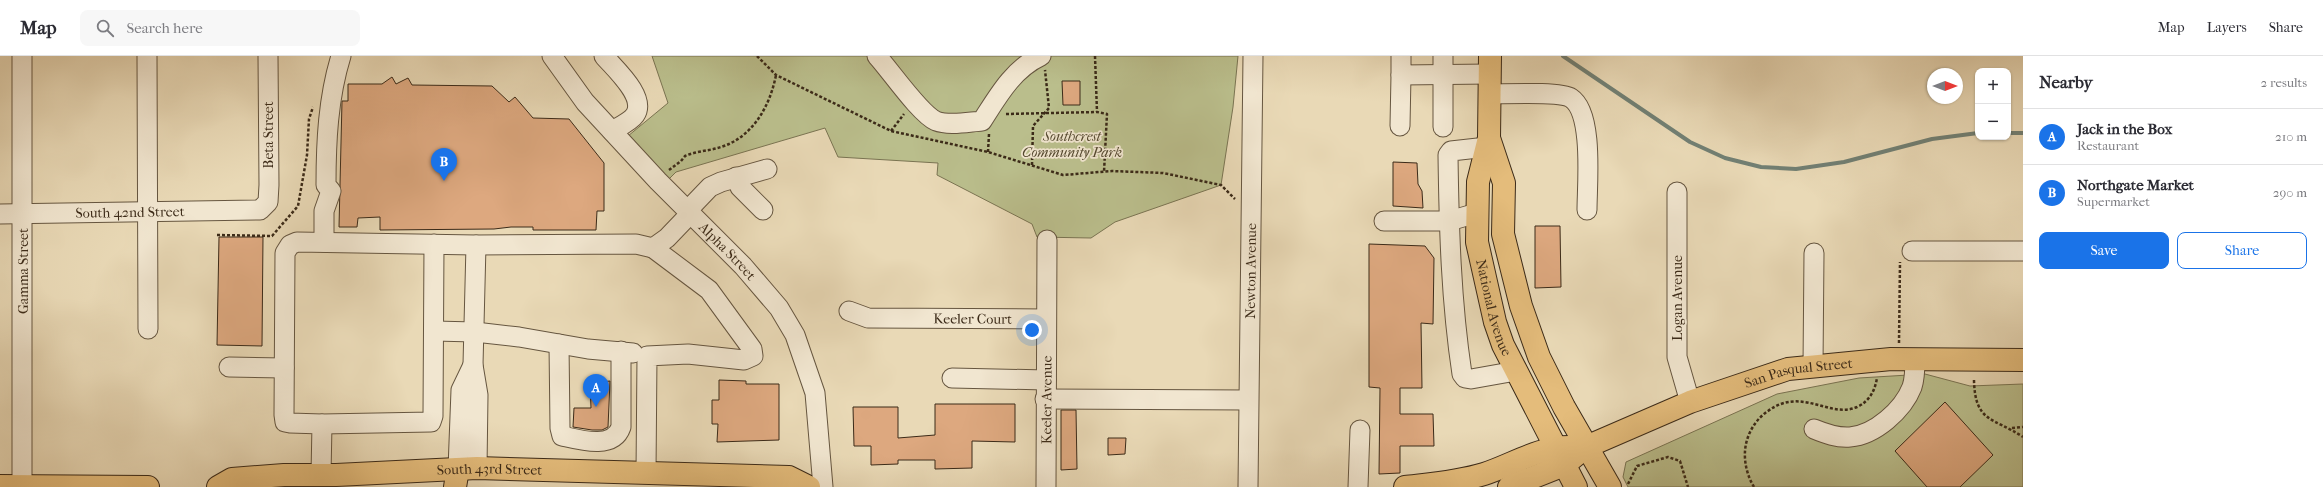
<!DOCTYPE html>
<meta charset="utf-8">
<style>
body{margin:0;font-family:"IM FELL French Canon",serif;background:#f7f7f7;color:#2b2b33}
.controls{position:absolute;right:12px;top:12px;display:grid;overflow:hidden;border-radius:8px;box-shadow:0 1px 3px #0004}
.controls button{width:36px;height:36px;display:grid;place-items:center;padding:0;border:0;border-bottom:1px solid #e1e1e2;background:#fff;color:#2b2b33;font:20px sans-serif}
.compass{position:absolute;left:1927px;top:12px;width:36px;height:36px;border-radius:50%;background:#fff;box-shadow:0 1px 3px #0004;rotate:90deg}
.you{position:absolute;left:1032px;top:274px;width:14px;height:14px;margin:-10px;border:3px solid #fff;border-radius:50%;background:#1a73e8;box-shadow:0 0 0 6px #1a73e833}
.badge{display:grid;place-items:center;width:26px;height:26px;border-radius:50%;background:#1a73e8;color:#fff;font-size:13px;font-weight:700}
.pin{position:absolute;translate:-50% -33px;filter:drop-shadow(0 1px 2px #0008)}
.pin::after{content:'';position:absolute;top:21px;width:14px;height:12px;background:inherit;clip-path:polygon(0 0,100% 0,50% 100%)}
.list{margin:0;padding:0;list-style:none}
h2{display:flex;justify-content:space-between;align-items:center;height:52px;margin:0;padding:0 16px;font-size:17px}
h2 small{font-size:13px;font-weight:400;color:#7c7c81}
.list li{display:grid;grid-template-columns:26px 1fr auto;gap:12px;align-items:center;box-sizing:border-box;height:56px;padding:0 16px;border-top:1px solid #e1e1e2}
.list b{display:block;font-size:15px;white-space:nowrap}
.list p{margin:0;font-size:13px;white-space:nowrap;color:#7c7c81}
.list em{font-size:13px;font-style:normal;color:#7c7c81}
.actions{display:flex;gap:8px;padding:12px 16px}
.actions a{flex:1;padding:9px 0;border:1px solid #1a73e8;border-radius:8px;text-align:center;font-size:14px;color:#1a73e8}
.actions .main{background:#1a73e8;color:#fff}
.icon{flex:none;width:22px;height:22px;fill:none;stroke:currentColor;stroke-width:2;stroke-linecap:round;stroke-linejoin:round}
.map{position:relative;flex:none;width:2023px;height:431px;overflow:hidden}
header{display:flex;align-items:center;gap:24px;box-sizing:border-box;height:56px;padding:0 20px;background:#fff;border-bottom:1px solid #e1e1e2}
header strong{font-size:19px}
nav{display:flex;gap:22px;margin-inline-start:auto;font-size:14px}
.search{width:280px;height:36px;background:#f7f7f7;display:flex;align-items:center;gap:10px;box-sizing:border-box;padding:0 14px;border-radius:8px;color:#7c7c81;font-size:15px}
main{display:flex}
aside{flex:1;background:#fff}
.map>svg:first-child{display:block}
.green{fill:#babe8c;stroke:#7a7452}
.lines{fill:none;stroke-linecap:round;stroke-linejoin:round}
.stream{stroke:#728074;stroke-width:4}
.building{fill:#dda87f;stroke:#3b2a18}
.minor-casing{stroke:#665640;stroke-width:21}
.major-casing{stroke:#3b2a18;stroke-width:24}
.path{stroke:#3b2a18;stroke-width:2.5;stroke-dasharray:3 2;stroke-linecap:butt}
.minor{stroke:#f1e6d0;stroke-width:19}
.major{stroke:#e4bc7b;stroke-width:22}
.labels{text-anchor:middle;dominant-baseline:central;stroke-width:3.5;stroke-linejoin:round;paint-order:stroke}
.street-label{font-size:14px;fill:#3b2a18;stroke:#f1e6d0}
.park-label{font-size:14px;font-style:italic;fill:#54482f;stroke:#f1e6d0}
</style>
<header>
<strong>Map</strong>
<div class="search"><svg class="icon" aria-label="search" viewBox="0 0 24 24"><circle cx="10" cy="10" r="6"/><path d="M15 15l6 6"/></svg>Search here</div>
<nav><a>Map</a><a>Layers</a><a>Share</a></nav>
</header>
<main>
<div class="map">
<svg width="2023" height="431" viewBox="0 0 2023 431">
<rect width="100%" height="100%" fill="#e9d9b6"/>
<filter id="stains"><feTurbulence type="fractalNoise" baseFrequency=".005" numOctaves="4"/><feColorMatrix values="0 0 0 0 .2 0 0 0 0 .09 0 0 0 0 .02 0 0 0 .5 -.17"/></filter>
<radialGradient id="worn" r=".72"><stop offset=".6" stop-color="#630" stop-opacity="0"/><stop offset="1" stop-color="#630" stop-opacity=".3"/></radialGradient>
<g class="green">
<path d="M652,0H1238L1233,51L1221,129L1115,166L1091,182L1037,181L1032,168L937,119L938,107L838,101L825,72L676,116L668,124L628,80L668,47Z"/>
<path d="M1925,318L1970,330L2023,328V431H1628L1623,421L1626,406L1777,338L1859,322Z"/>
</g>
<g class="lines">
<g class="stream">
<path d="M1563,0L1690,86L1725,102L1761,111L1796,113L1844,106L1932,83L1978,77"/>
<path d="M2008,77H2023"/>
</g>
</g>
<g class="building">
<path d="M392,21L396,28L408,22L412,29L492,30L509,46L515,41L533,62L569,63L604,107V155H597L596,174H533V171H511L494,173L380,174V161L358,162L357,171H339L342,45H348V28H382Z"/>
<path d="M1062,25H1080V49H1063Z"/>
<path d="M1393,106L1417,107L1418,128L1422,135L1423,152L1393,150Z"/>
<path d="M1535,170H1560L1561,231L1535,232Z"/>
<path d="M219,181H263L262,290L217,289Z"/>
<path d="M1369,188L1425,190L1434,202L1433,268L1421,267L1422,332H1400V358H1433L1434,390H1400V417L1379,418L1380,332L1369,331Z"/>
<path d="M719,324L746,325V328H779V384L717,386L718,368H712V344H719Z"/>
<path d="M610,325L608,371L602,374H592L573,371L574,352H591L590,327Z"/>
<path d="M1945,346L1993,399L1960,431H1927L1895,395Z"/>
<path d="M935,348H1015V386L972,385V412L935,413V404H898V408L871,409V390H854L853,351H898V382L935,379Z"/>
<path d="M1061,354H1076L1077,413L1061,414Z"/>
<path d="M1108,382H1126L1125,398L1108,399Z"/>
</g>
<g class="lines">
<defs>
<g id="minor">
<path d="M147,0L148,273"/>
<path id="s1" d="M552,0L585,46L658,125L743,210L779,252L795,279L815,337L823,431"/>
<path d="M604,0C615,13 647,41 635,59C631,65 619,71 612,75"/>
<path d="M877,0C890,14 920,58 936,65C949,70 968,66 982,65C998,40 1013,13 1041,0"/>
<path d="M1401,0V19L1490,18"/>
<path d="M1443,0V71"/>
<path d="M1490,38C1506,38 1560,35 1571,42C1594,57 1587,129 1587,154"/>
<path d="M1400,70L1401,19"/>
<path d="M1487,91L1451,95L1448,99C1449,173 1451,245 1462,318L1465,322L1471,323L1516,315"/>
<path d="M736,121L740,131L763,154"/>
<path d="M1677,136V301L1690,346"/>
<path d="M687,155L710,131L721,126L767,113"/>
<path id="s2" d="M0,158L260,154L268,146L269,129L268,0"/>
<path d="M1384,165H1449L1477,157"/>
<path d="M324,186V155L331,135L326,129C326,86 328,42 341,0"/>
<path d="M476,189L473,309L478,339L477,412"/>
<path d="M1912,195H2023"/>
<path id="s3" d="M849,255L868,262L1046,263"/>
<path d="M434,275L475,276L519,281L588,293L633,297"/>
<path d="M559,288L560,372L562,380C580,384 613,394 621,371V295"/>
<path d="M229,311L284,312"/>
<path d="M1813,311L1814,197"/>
<path d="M952,322L1046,324"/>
<path d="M1045,343L1248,344"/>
<path d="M322,368L431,366L433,360L434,188"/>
<path d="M1814,373C1826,378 1837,382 1850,381C1875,379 1903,354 1912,331C1915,322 1915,313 1915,303"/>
<path d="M458,413L461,334L473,309"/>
<path d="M646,417L647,300L688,298L744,304L753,300L752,293L709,234L653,192"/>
<path d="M321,419L322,368L290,367L285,366L284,359L285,197L290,189L297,186L476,189L636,188L653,192L667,182L690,158"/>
<path d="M22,430V0"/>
<path id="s4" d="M1046,431L1047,184"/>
<path id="s5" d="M1248,431L1253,0"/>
<path d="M1358,431L1360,374"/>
</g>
<g id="major">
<path id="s6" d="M1490,0L1489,82L1478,126L1477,186L1495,266L1503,289L1576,431"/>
<path d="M1489,82L1504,127L1503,178L1521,250L1539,301L1564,351L1610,431"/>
<path d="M0,430L148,431"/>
<path id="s7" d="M218,431L232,423L284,419H336L477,412L789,421L809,431"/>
<path d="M455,431L458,413"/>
<path d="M1405,431C1431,428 1458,426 1484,418C1512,409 1539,391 1569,391"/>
<path id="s8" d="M1509,431L1564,409L1586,391L1690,346L1788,313L1891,303L2023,304"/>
</g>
</defs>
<use href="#minor" class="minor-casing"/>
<use href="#major" class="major-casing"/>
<g class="path">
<path d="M757,0L776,19L891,75L988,96L1063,119L1112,115L1163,117L1221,129L1235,143"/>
<path d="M1095,0L1097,56"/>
<path d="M1006,58L1097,56L1107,58L1104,116"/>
<path d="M891,75L904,58"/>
<path d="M988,96L989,78"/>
<path d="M1032,109L1033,70L1049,52L1045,14"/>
<path d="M669,114L681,105L685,100C696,95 709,95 721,91C753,81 770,50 776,19"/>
<path d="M217,179L272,180L298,150L307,99L309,63L313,51"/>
<path d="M1899,287L1900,206"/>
<path d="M1974,324C1975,367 1993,361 2023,381"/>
<path d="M2012,372L2023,371"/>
<path d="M1628,428L1637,410L1668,401L1680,405L1688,431"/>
<path d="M1754,431C1745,416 1742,397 1748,381C1752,370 1759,361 1768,355C1802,330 1829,363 1857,351C1870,345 1875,334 1877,322"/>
</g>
<use href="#minor" class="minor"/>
<use href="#major" class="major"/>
</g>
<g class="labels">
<g class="street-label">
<text transform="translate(268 79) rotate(-90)">Beta Street</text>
<text stroke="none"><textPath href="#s2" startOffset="130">South 42nd Street</textPath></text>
<text stroke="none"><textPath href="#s1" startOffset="263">Alpha Street</textPath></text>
<text transform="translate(23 215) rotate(-90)">Gamma Street</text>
<text stroke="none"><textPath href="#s5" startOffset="216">Newton Avenue</textPath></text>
<text transform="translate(1677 242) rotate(-90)">Logan Avenue</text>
<text stroke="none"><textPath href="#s6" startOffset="255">National Avenue</textPath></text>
<text stroke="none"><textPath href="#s3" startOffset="125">Keeler Court</textPath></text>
<text stroke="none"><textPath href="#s8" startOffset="314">San Pasqual Street</textPath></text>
<text stroke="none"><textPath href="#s4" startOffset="87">Keeler Avenue</textPath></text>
<text stroke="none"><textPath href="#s7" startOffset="274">South 43rd Street</textPath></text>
</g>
<g class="park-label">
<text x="1072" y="80">Southcrest<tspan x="1072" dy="16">Community Park</tspan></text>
</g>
</g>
<rect width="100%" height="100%" filter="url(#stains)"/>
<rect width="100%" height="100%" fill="url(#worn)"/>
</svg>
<div class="controls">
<button>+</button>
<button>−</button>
</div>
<svg class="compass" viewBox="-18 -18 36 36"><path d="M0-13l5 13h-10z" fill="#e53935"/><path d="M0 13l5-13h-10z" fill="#7c7c81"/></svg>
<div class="you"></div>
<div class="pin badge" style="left:596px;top:351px">A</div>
<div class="pin badge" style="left:444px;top:125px">B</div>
</div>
<aside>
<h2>Nearby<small>2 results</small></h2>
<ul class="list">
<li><span class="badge">A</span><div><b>Jack in the Box</b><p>Restaurant</p></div><em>210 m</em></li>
<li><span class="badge">B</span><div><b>Northgate Market</b><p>Supermarket</p></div><em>290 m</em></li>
</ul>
<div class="actions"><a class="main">Save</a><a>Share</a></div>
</aside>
</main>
